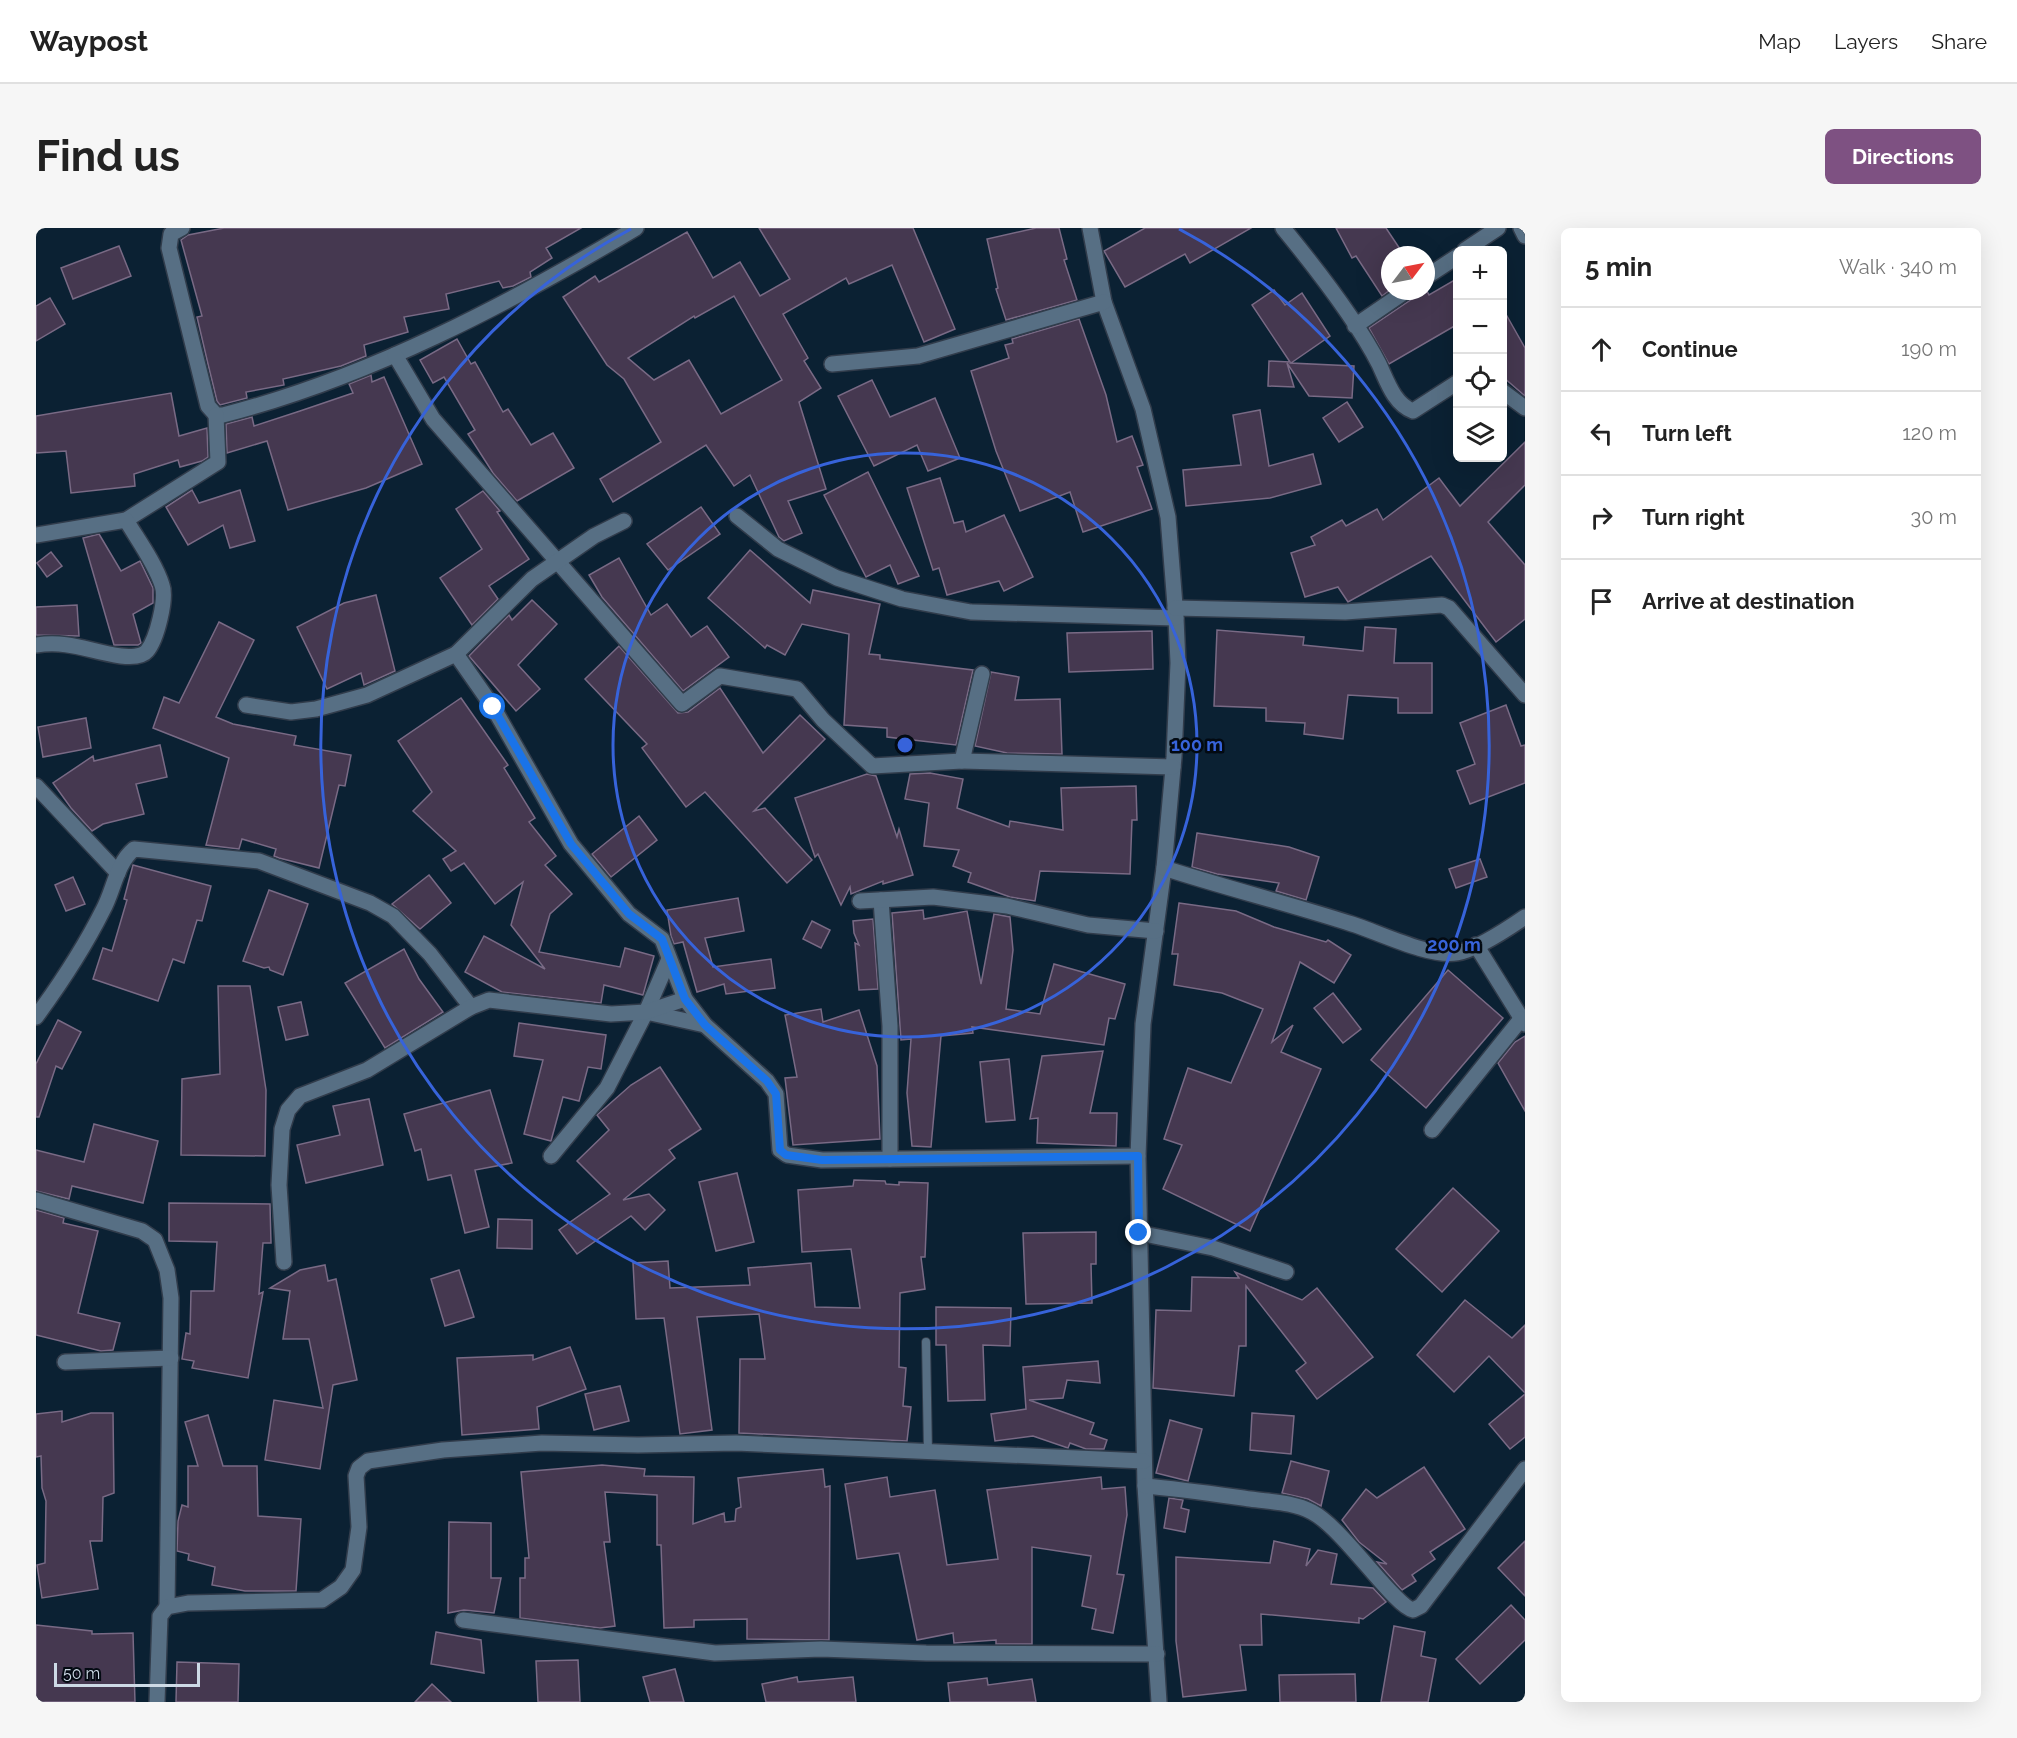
<!DOCTYPE html>
<meta charset="utf-8">
<style>
body{margin:0;font-family:Raleway,sans-serif;background:#f6f6f6;color:#222}
.controls{position:absolute;right:18px;top:18px;display:grid;overflow:hidden;border-radius:9px;box-shadow:0 6px 24px #0002}
.controls button{width:54px;height:54px;display:grid;place-items:center;padding:0;border:0;border-bottom:2px solid #e0e0e0;background:#fff;color:#222;font:30px sans-serif}
.compass{position:absolute;left:1345px;top:18px;width:54px;height:54px;border-radius:50%;background:#fff;box-shadow:0 6px 24px #0002;rotate:58deg}
.scale{position:absolute;left:18px;bottom:15px;width:146px;box-sizing:border-box;padding-left:6px;border:3px solid #cddae6;border-top:0;font-size:16px;line-height:21px;white-space:nowrap;color:#cddae6;-webkit-text-stroke:4px #030a12;paint-order:stroke}
.stop{position:absolute;width:18px;height:18px;margin:-14px;border:4px solid #1a73e8;border-radius:50%;background:#fff}
.stop.end{background:#1a73e8;border-color:#fff;box-shadow:0 2px 6px #0008}
.list{margin:0;padding:0;list-style:none}
h2{display:flex;justify-content:space-between;align-items:center;height:78px;margin:0;padding:0 24px;font-size:26px}
h2 small{font-size:20px;font-weight:400;color:#767676}
.list li{display:grid;grid-template-columns:39px 1fr auto;gap:18px;align-items:center;box-sizing:border-box;height:84px;padding:0 24px;border-top:2px solid #e0e0e0}
.list b{display:block;font-size:22px;white-space:nowrap}
.list em{font-size:20px;font-style:normal;color:#767676}
.icon{flex:none;width:33px;height:33px;fill:none;stroke:currentColor;stroke-width:2;stroke-linecap:round;stroke-linejoin:round}
.map{position:relative;flex:none;width:1489px;height:1474px;overflow:hidden;border-radius:9px}
header{display:flex;align-items:center;gap:36px;box-sizing:border-box;height:84px;padding:0 30px;background:#fff;border-bottom:2px solid #e0e0e0}
header strong{font-size:28px}
nav{display:flex;gap:33px;margin-inline-start:auto;font-size:21px}
.intro{display:flex;align-items:center;justify-content:space-between;box-sizing:border-box;height:144px;padding:0 36px}
h1{margin:0;font-size:42px}
.button{padding:15px 27px;border-radius:9px;background:#7e5182;color:#fff;font-size:21px;font-weight:700}
main{display:flex;gap:36px;padding:0 36px}
aside{flex:1;background:#fff;border-radius:9px;box-shadow:0 6px 24px #0002}
.map>svg:first-child{display:block}
.building{fill:#453850;stroke:#796a85;stroke-width:1.5;fill-rule:evenodd}
.lines{fill:none;stroke-linecap:round;stroke-linejoin:round}
.lane-casing{stroke:#313c4b;stroke-width:10}
.street-casing{stroke:#313c4b;stroke-width:18}
.lane{stroke:#576f84;stroke-width:8}
.street{stroke:#576f84;stroke-width:15}
.route{stroke:#1a73e8;stroke-width:8}
.ring{fill:none;stroke:#3763da;stroke-width:3}
.centre{fill:#3763da;stroke:#030a12;stroke-width:3}
.ring-label{font-size:18px;text-anchor:middle;font-weight:bold;fill:#3763da;stroke:#030a12;stroke-width:5;stroke-linejoin:round;paint-order:stroke}
</style>
<header>
<strong>Waypost</strong>
<nav><a>Map</a><a>Layers</a><a>Share</a></nav>
</header>
<div class="intro"><h1>Find us</h1><a class="button">Directions</a></div>
<main>
<div class="map">
<svg width="1489" height="1474" viewBox="0 0 1489 1474">
<rect width="100%" height="100%" fill="#0b2133"/>
<g class="building">
<path d="M188,0H545L510,20L516,30L494,44L495,49L477,58L467,60L463,53L410,66L413,81L368,89L372,104L328,117L330,128L305,138L247,151L248,157L210,164L211,170L184,177L181,173L172,136L161,89L166,88L145,12L152,7Z"/>
<path d="M723,0H877L919,101L888,114L856,37L813,56L810,50L747,86L772,130L768,133L785,160L763,174L790,261L752,273L766,305L748,313L743,309L714,247L698,258L670,217L577,274L564,251L625,214L588,151L571,137L527,69L559,48L563,54L651,4L677,50L704,34L724,68L754,51ZM698,68L746,152L685,186L653,132L618,152L592,130L658,88L659,90Z"/>
<path d="M1000,0H1023L1031,31L1028,32L1041,72L970,92L960,61L962,60L951,11Z"/>
<path d="M1109,0H1215L1154,35L1149,26L1089,59L1068,23Z"/>
<path d="M1300,0H1350L1368,27H1354V62L1346,68L1320,28L1316,30Z"/>
<path d="M83,18L95,48L37,71L25,40Z"/>
<path d="M1422,50V96L1353,136L1333,100L1376,71L1380,63H1391L1393,67Z"/>
<path d="M1238,62L1249,77L1266,65L1294,108L1255,135L1318,138L1316,170L1273,168L1251,135L1258,159L1232,158L1233,133L1254,134L1216,77Z"/>
<path d="M14,70L29,96L0,113V78Z"/>
<path d="M1467,81L1489,120V168L1467,149Z"/>
<path d="M1043,91L1070,167L1081,214L1096,208L1107,237L1101,239L1116,281L1047,304L1034,264L984,283L960,223L935,143L973,130L969,117L977,115L976,111Z"/>
<path d="M421,111L435,136L439,134L467,184L472,181L495,217L517,205L538,240L481,273L457,245L432,206L439,202L408,149L397,155L384,132Z"/>
<path d="M335,147L336,154L348,149L386,236L330,260L252,282L231,213L191,225L190,196L216,189L218,198L264,183L317,165L313,156Z"/>
<path d="M836,152L854,189L899,170L924,230L892,243L881,217L838,238L802,168Z"/>
<path d="M135,165L143,208L171,200L172,229L166,233L144,239L142,232L98,246L99,258L35,265L30,223L0,225V188Z"/>
<path d="M1311,174L1327,199L1303,214L1287,190Z"/>
<path d="M1224,182L1233,238L1277,226L1285,256L1234,270L1150,278L1147,242L1205,237L1197,187Z"/>
<path d="M1489,214V257L1452,294L1489,337V391L1460,414L1395,328L1312,374L1302,359L1269,369L1255,325L1279,317L1275,309L1306,292L1310,298L1341,281L1347,292L1403,250L1424,278Z"/>
<path d="M832,244L883,348L862,356L854,337L830,349L788,267Z"/>
<path d="M904,250L918,295L927,293L930,304L968,287L997,349L968,363L963,353L911,367L903,340L897,342L871,260Z"/>
<path d="M156,262L163,275L204,262L219,313L194,320L187,297L152,317L130,279Z"/>
<path d="M447,263L464,283L461,284L493,331L453,358L462,371L436,397L404,350L446,321L420,281Z"/>
<path d="M665,279L684,306L632,342L611,316Z"/>
<path d="M63,306L85,343L104,333L117,360V375L97,386L105,415L102,417H78L47,310Z"/>
<path d="M714,322L774,375L777,362L844,376L833,426L844,427V431L937,442L920,517L851,509V500L808,497L813,406L766,396L749,427L731,417L729,420L672,370Z"/>
<path d="M15,324L26,338L11,349L1,335Z"/>
<path d="M583,330L615,387L631,376L655,409L671,398L693,429L647,463L566,369L553,347Z"/>
<path d="M340,367L359,443L328,457L325,445L291,461L261,399L308,375Z"/>
<path d="M496,372L521,396L482,437L504,461L480,483L433,428L473,387L476,392Z"/>
<path d="M41,377L43,408L0,407V379Z"/>
<path d="M183,394L218,412L180,489L197,496L260,508L258,517L315,527L309,558L303,557L283,640L243,630L238,628L240,621L206,611L203,621L170,617L193,530L117,500L128,469L143,475Z"/>
<path d="M1329,399L1360,401L1358,435H1396V485H1362V470L1312,467L1307,511L1268,506L1269,495L1230,493V480L1178,478L1181,402L1268,409L1267,417L1327,423Z"/>
<path d="M1116,403L1117,441L1033,444L1031,405Z"/>
<path d="M583,418L642,485L652,484L684,460L727,525L764,487L789,511L718,583L729,580L776,632L751,655L669,564L650,579L606,520L611,516L549,451Z"/>
<path d="M955,444L983,449L979,472L1024,471L1026,526L971,525L939,518Z"/>
<path d="M425,470L472,537L468,540L499,590L493,594L520,628L509,637L536,666L514,686L503,724L584,739L589,720L618,728L607,767L568,757L565,775L466,764L429,744L448,708L509,741L475,697L487,654L459,676L428,635L415,643L407,631L420,623L377,583L396,564L362,513Z"/>
<path d="M1470,477L1485,518L1489,517V555L1434,576L1421,543L1439,536L1424,495Z"/>
<path d="M50,490L55,520L7,529L2,499Z"/>
<path d="M124,517L131,549L100,556L108,586L67,596L56,603L35,580L17,555L57,528L58,533Z"/>
<path d="M894,545L927,551L921,580L973,599L974,593L1027,602L1025,560L1100,558L1101,592H1096L1094,646L1004,643L999,673L974,669L932,654L935,645L917,638L923,622L888,618L893,575L869,571L874,546Z"/>
<path d="M831,546L840,548L861,609L863,601L877,647L847,656V653L815,666L814,659L805,677L782,626L779,629L759,570Z"/>
<path d="M603,588L621,612L575,649L556,626Z"/>
<path d="M1161,605L1253,619L1283,629L1270,672L1240,663L1243,655L1181,646L1156,639Z"/>
<path d="M1444,631L1451,649L1420,660L1413,641Z"/>
<path d="M97,637L175,658L166,693L161,692L148,735L137,731L122,773L57,751L67,720L76,723L91,672L88,671Z"/>
<path d="M393,647L415,675L384,701L356,676Z"/>
<path d="M37,649L49,676L30,683L19,657Z"/>
<path d="M233,662L272,676L247,747L234,742L233,739L228,740L207,733Z"/>
<path d="M702,670L708,703L669,710L677,739L735,731L739,760L690,766L688,756L661,764L647,714L638,716L635,708L631,682Z"/>
<path d="M1143,675L1200,683L1238,699L1290,714L1292,712L1315,727L1298,755L1264,734L1236,814L1257,797L1245,824L1285,841L1214,1003L1127,961L1146,917L1128,911L1152,840L1195,855L1227,781L1186,765L1138,757L1142,726H1136Z"/>
<path d="M887,682L888,691L931,683L945,756L958,686L974,689L977,722L970,781L1004,786L1018,736L1089,756L1079,791L1073,790L1068,817L936,799L937,805L905,808L895,919L876,918L871,865L875,811L865,812L856,685Z"/>
<path d="M837,691L842,761L823,762L819,715L823,717L818,705L817,693Z"/>
<path d="M776,693L794,702L785,720L767,711Z"/>
<path d="M368,721L383,751L407,784L349,820L309,755Z"/>
<path d="M1412,742L1467,790L1390,880L1335,832Z"/>
<path d="M182,758H214L230,862L229,928L145,927L146,851L184,846Z"/>
<path d="M1297,765L1325,801L1307,815L1278,780Z"/>
<path d="M265,774L272,807L250,812L242,779Z"/>
<path d="M785,781L787,794L823,782L841,838L844,911L757,917L749,850L761,849L749,787Z"/>
<path d="M22,792L45,804L26,841L20,838L3,889H0V836Z"/>
<path d="M483,795L570,807L565,841L552,839L543,873L527,869L515,913L488,906L507,832L478,828Z"/>
<path d="M1489,808V883L1462,835L1479,814Z"/>
<path d="M1067,823L1054,885H1081L1080,918L1001,915L1002,890L994,891L1006,828Z"/>
<path d="M973,831L979,892L950,894L944,834Z"/>
<path d="M624,839L665,901L633,922L639,930L587,972L613,966L629,982L609,1002L595,988L541,1026L523,1002L574,966L541,933L573,902L561,887L595,857Z"/>
<path d="M454,862L476,935L439,942L453,999L429,1005L415,947L392,952L385,921L379,923L368,886Z"/>
<path d="M333,871L347,937L270,955L261,917L304,907L297,878Z"/>
<path d="M58,896L122,913L107,975L36,958L33,971L0,963V922L48,934Z"/>
<path d="M701,945L718,1014L680,1023L663,954Z"/>
<path d="M818,952L849,953L850,956L863,957V954L892,955L889,1029H885L889,1061L864,1065L863,1139L870,1140L867,1178L875,1179L871,1213L703,1205L704,1131H729L723,1086L661,1089L676,1202L644,1206L628,1090L600,1091L597,1035L632,1033L634,1060L714,1057L712,1040L775,1035L779,1079L824,1080L815,1021L766,1024L762,962L817,958Z"/>
<path d="M1417,960L1463,1003L1406,1064L1360,1021Z"/>
<path d="M133,975L234,976L235,1015H227L223,1066L227,1064L212,1150L156,1140L158,1133L146,1131L150,1105L154,1106L155,1063H178L181,1014L133,1013Z"/>
<path d="M0,982L28,990L27,995L62,1003L42,1085L84,1095L77,1122L65,1123L0,1107Z"/>
<path d="M462,991L496,992V1021L461,1020Z"/>
<path d="M1060,1004V1036H1055L1056,1075L990,1076L987,1005Z"/>
<path d="M289,1037L292,1053L300,1051L321,1152L297,1157L284,1241L229,1232L238,1172L287,1180L273,1111H247L254,1063L234,1060L264,1042Z"/>
<path d="M423,1042L438,1089L409,1098L395,1051Z"/>
<path d="M1199,1044L1266,1072L1281,1060L1337,1129L1281,1171L1260,1143L1270,1135L1210,1058V1118H1203L1198,1168L1117,1160L1120,1082L1155,1083L1156,1049L1203,1050Z"/>
<path d="M1429,1072L1476,1110L1489,1097V1165L1453,1128L1418,1164L1381,1127Z"/>
<path d="M900,1079L975,1080L974,1118L947,1117L949,1172L912,1173L910,1117H900Z"/>
<path d="M534,1119L550,1161L501,1179L503,1201L426,1207L421,1130L497,1127V1132Z"/>
<path d="M1062,1133L1064,1155L1031,1152L1027,1170L993,1172L1058,1195L1054,1206L1071,1212L1068,1221H1050L1034,1215L1032,1220L997,1208L959,1213L955,1186L990,1181L987,1139Z"/>
<path d="M584,1158L593,1193L558,1202L549,1166Z"/>
<path d="M1489,1166V1209L1474,1221L1453,1196Z"/>
<path d="M26,1183V1194L55,1185H77L78,1265L67,1269L66,1313H54L62,1361L6,1370L1,1337L9,1335L10,1273L6,1260L5,1228L0,1229V1186Z"/>
<path d="M1216,1185L1258,1188L1255,1226L1214,1222Z"/>
<path d="M172,1187L187,1238H221L222,1288L265,1291L260,1363H209L176,1357L179,1339L152,1332L153,1326L141,1323L142,1293L146,1277L152,1279V1238H162L149,1194Z"/>
<path d="M1134,1192L1166,1201L1152,1253L1120,1245Z"/>
<path d="M1255,1233L1293,1243L1285,1278L1272,1271L1246,1265Z"/>
<path d="M566,1237L609,1241L608,1248L658,1249L657,1296L688,1285L689,1294L699,1293L700,1281L705,1279L702,1250L787,1241L789,1259L794,1258L793,1412L711,1411V1391L658,1392V1399L628,1400L625,1317H621V1267L569,1264L574,1314H568L579,1398L564,1400L484,1390V1350H489V1330H493L485,1244Z"/>
<path d="M1388,1239L1429,1301L1394,1324L1399,1331L1376,1347L1380,1353L1366,1362L1341,1334L1351,1336L1323,1314L1306,1292L1330,1261L1341,1270Z"/>
<path d="M851,1249L854,1269L899,1262L911,1337L962,1331L951,1262L1065,1249L1066,1261L1089,1259L1091,1287L1081,1346L1088,1347L1077,1405L1056,1401L1060,1381L1046,1378L1055,1328L996,1319V1416H960V1412L918,1415L917,1405L881,1412L863,1325L821,1331L809,1256Z"/>
<path d="M1133,1270L1147,1272L1145,1280L1153,1282L1149,1304L1128,1300Z"/>
<path d="M413,1294L455,1295V1350H465L458,1385L428,1382L412,1385Z"/>
<path d="M1238,1313L1274,1321L1270,1338L1282,1322L1301,1326L1295,1356L1337,1360L1350,1374L1327,1391L1323,1390V1395L1225,1386L1226,1417H1204L1210,1462L1147,1469L1140,1413V1329L1234,1335Z"/>
<path d="M1489,1313V1368L1462,1340Z"/>
<path d="M1475,1377L1489,1392V1412L1444,1456L1420,1431Z"/>
<path d="M0,1397L56,1403V1406L97,1405L99,1474H0Z"/>
<path d="M1358,1398L1389,1404L1385,1428L1400,1431L1392,1474H1345Z"/>
<path d="M400,1404L445,1412L448,1445L395,1436Z"/>
<path d="M542,1432L544,1474H502L500,1433Z"/>
<path d="M141,1434L203,1436L202,1474H140Z"/>
<path d="M639,1441L648,1474H614L607,1449Z"/>
<path d="M1319,1446L1320,1474H1244L1243,1447Z"/>
<path d="M761,1449L762,1454L817,1449L820,1474H730L726,1456Z"/>
<path d="M951,1450L952,1457L996,1451L1000,1474H914L912,1455Z"/>
<path d="M396,1456L415,1474H379Z"/>
</g>
<g class="lines">
<defs>
<path id="lane" d="M890,1114L892,1225"/>
<g id="street">
<path d="M146,0L135,6L133,20L172,178L180,187H187C332,150 471,77 600,0"/>
<path d="M1054,0L1068,74L1107,181L1132,289L1140,390L1142,435L1138,529L1128,640L1107,796L1102,928L1109,1258L1123,1474"/>
<path d="M1247,0C1279,39 1320,91 1343,136C1351,153 1358,176 1377,183L1422,154"/>
<path d="M1485,0L1489,8"/>
<path d="M1429,22L1462,0"/>
<path d="M1390,49L1422,28"/>
<path d="M1319,98L1370,63"/>
<path d="M359,127L397,191L646,476L684,448L761,461L787,492L836,538L926,533"/>
<path d="M796,136L882,128L1068,74"/>
<path d="M1466,163L1489,180"/>
<path d="M701,288L742,321L801,350L866,371L935,384L1140,390"/>
<path d="M0,307L90,292L182,234L180,187"/>
<path d="M1139,380L1309,384L1406,377L1413,380L1489,467"/>
<path d="M0,417C34,412 54,424 85,428C93,429 106,429 111,423C121,411 131,370 126,357C119,335 102,312 90,292"/>
<path d="M420,426L457,479L535,616L593,686L626,711L649,771L669,797L731,853L740,866L744,922L751,927L786,932L1102,928"/>
<path d="M946,446L926,533L1137,539"/>
<path d="M210,477L255,484L280,481L331,467L420,426L496,351L558,308L588,293"/>
<path d="M0,558L82,645"/>
<path d="M1128,640C1190,660 1254,676 1316,696C1342,704 1394,730 1421,725C1439,722 1473,700 1489,689"/>
<path d="M845,672L854,798V931"/>
<path d="M824,673L897,669L971,678L1052,697L1120,703"/>
<path d="M1440,717L1489,796"/>
<path d="M610,784L669,797"/>
<path d="M0,789C25,755 48,720 67,682C78,662 80,636 98,621L223,633L334,675L357,688L394,726L435,779"/>
<path d="M1396,902L1485,791"/>
<path d="M515,928L571,860L610,784L633,731"/>
<path d="M0,972L106,1003L119,1012L131,1042L135,1070L131,1379"/>
<path d="M1103,1005L1177,1020L1250,1044"/>
<path d="M248,1034L243,957L246,901L252,882L264,868L331,842L435,779L453,772L575,786L610,784L649,771"/>
<path d="M29,1134L135,1130"/>
<path d="M1109,1258C1144,1261 1178,1266 1214,1271C1235,1274 1257,1274 1276,1284C1308,1301 1358,1378 1377,1382L1385,1378L1489,1241"/>
<path d="M427,1392L679,1425L785,1421L890,1425L1121,1426"/>
<path d="M121,1474L124,1388L131,1379L152,1375L286,1372L305,1359L317,1342L323,1299L320,1248L323,1240L332,1233L407,1222L506,1215L602,1217L700,1215L1108,1233"/>
</g>
</defs>
<use href="#lane" class="lane-casing"/>
<use href="#street" class="street-casing"/>
<use href="#lane" class="lane"/>
<use href="#street" class="street"/>
</g>
<g class="lines">
<path class="route" d="M457,479L535,616L593,686L626,711L649,771L669,797L731,853L740,866L744,922L750,927L786,932L1102,928L1103,1005"/>
</g>
<g class="ring">
<circle cx="869" cy="517" r="292"/>
<path d="M1143 1A584 584 0 1 1 595 1"/>
</g>
<circle cx="869" cy="517" r="9" class="centre"/>
<g class="ring-label">
<text x="1161" y="523">100 m</text>
<text x="1418" y="723">200 m</text>
</g>
</svg>
<div class="controls">
<button>+</button>
<button>−</button>
<button><svg class="icon" aria-label="locate" viewBox="0 0 24 24"><circle cx="12" cy="12" r="6"/><path d="M12 2v4M12 18v4M2 12h4M18 12h4"/></svg></button>
<button><svg class="icon" aria-label="layers" viewBox="0 0 24 24"><path d="M12 4l9 5-9 5-9-5zM3 14l9 5 9-5"/></svg></button>
</div>
<svg class="compass" viewBox="-18 -18 36 36"><path d="M0-13l5 13h-10z" fill="#e53935"/><path d="M0 13l5-13h-10z" fill="#767676"/></svg>
<div class="scale">50 m</div>
<div class="stop" style="left:457px;top:479px"></div>
<div class="stop end" style="left:1103px;top:1005px"></div>
</div>
<aside>
<h2>5 min<small>Walk · 340 m</small></h2>
<ul class="list">
<li><svg class="icon" aria-label="ahead" viewBox="0 0 24 24"><path d="M12 20V5M6 11l6-6 6 6"/></svg><div><b>Continue</b></div><em>190 m</em></li>
<li><svg class="icon" aria-label="left" viewBox="0 0 24 24"><path d="M17 20v-9H6M10 6l-5 5 5 5"/></svg><div><b>Turn left</b></div><em>120 m</em></li>
<li><svg class="icon" aria-label="right" viewBox="0 0 24 24"><path d="M7 20v-9h11M14 6l5 5-5 5"/></svg><div><b>Turn right</b></div><em>30 m</em></li>
<li><svg class="icon" aria-label="arrive" viewBox="0 0 24 24"><path d="M6 21V4h12l-3 4 3 4H6"/></svg><div><b>Arrive at destination</b></div></li>
</ul>
</aside>
</main>
